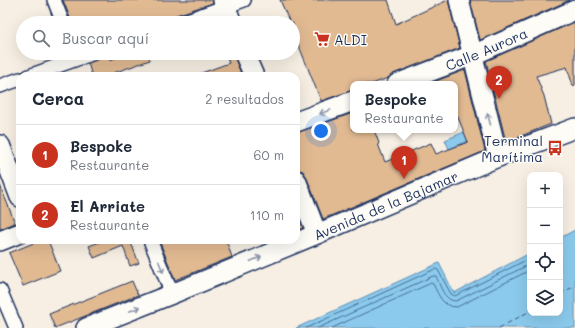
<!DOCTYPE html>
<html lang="es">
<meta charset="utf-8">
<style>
body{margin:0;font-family:Mali,sans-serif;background:#f2f2f3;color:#1f2937}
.controls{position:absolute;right:12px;bottom:12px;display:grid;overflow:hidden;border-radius:8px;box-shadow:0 4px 16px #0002}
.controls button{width:36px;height:36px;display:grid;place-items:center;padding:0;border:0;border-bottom:1px solid #e0e1e3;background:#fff;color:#1f2937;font:20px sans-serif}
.you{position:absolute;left:321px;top:131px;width:14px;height:14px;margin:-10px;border:3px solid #fff;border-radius:50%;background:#1a73e8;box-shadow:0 0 0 6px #1a73e833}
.badge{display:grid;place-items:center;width:26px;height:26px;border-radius:50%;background:#c8321e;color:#fff;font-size:13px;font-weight:700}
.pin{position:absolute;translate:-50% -33px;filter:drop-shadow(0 1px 2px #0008)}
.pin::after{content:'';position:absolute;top:21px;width:14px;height:12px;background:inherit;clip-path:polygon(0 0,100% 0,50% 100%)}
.popup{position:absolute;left:350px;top:81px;width:108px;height:52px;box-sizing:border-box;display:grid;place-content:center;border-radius:8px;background:#fff;filter:drop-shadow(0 1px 3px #0005);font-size:13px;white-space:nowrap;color:#747a83}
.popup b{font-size:15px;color:#1f2937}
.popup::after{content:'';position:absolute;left:50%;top:100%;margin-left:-8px;border:8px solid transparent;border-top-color:#fff}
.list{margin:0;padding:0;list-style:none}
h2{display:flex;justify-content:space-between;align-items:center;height:52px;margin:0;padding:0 16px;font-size:17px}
h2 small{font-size:13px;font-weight:400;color:#747a83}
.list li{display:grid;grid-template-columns:26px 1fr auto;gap:12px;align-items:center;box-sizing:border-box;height:60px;padding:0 16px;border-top:1px solid #e0e1e3}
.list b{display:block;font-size:15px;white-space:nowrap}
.list p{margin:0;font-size:13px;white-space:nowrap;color:#747a83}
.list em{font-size:13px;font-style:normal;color:#747a83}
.icon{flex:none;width:22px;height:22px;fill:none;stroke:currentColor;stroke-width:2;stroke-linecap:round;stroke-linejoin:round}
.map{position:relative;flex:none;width:575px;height:328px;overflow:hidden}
.search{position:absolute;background:#fff;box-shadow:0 4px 16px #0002;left:16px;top:16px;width:284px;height:44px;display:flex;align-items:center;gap:10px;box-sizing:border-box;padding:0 14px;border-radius:22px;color:#747a83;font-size:15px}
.panel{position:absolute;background:#fff;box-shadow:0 4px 16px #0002;left:16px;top:72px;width:284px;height:172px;border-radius:12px}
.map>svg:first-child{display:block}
.water{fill:#8bcaec;stroke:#5e8cb3}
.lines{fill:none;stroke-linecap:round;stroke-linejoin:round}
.shore{stroke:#486d97;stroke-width:1}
.ferry{stroke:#375682;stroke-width:1;stroke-dasharray:5 4;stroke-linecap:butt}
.building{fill:#e1ba92;stroke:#1b2f5e}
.street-casing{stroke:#1b2f5e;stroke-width:16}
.secondary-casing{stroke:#1b2f5e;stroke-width:22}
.street{stroke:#fdfcf7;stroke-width:13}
.secondary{stroke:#fdfcf7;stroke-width:19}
.oneway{stroke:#8c96aa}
.labels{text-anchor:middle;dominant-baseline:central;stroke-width:3;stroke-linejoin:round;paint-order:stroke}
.poi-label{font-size:14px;fill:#1b2f5e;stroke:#fdfcf7;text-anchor:start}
.street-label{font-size:14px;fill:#1b2f5e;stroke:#fdfcf7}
</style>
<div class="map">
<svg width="575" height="328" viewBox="0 0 575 328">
<rect width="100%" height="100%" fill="#f7efe3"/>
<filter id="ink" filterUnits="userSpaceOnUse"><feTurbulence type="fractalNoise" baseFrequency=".025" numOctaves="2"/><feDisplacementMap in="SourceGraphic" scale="8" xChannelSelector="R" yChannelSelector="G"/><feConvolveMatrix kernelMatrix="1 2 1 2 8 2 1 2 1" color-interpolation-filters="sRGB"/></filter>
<g filter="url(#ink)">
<g class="water">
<path d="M464,132L468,141L449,149L445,140Z"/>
<path d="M575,230V328H296L439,263L454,293L530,253V313H560V238Z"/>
</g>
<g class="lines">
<g class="shore">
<path d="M306,328L435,269L438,270L451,294L455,296L530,258"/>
<path d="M318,328L433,276H436C440,285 444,301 456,301L530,264"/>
<path d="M332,328L431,283L433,284C439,295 442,307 457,307L530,270"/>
</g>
<g class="ferry">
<path d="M560,294L575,286"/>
<path d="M499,328L530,311"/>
</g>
</g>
<g class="building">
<path d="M63,0H212L213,3L176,15L171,21L165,23H72Z"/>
<path d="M280,0H388L396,24L448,0L460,48L393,74L388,78L372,84H353V90L321,101L293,31V23H290Z"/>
<path d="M470,0H570L480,40Z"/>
<path d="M575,22V85L573,86L567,67L536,76L544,96L551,124L506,142L486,61Z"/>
<path d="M128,53H147L150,60L105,76H92L88,63L108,55L110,60Z"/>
<path d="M225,53H233L242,76H196V75L229,63Z"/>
<path d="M465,70L485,151L323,219L306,176L303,171L296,169V133L353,113V130H374L379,143L378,144L385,162L431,143L436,154L468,142L455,110V84H428Z"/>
<path d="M0,185L15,223L0,229Z"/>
<path d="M296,210L303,228L296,231Z"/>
<path d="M41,240H48L60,271L23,286L9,253Z"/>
<path d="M105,240H137L131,243L139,263L130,266L123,246L94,258L89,246Z"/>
<path d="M159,240H226L232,257L175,280Z"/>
<path d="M132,281L138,295L55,328L49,314Z"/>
</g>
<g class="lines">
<defs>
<g id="street">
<path d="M54,0L63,23"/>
<path d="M179,23L244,0"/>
<path d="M29,76L94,53"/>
<path d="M0,86L20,79"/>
<path d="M150,240L172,294"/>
<path d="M0,290L16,328"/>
</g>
<g id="secondary">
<path d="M223,0L232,23"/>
<path d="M459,0L498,157"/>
<path d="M244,53L254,76"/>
<path id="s1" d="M397,84L473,55L575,10"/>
<path d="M296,122L353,101"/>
<path d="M0,145L20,197"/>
<path d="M296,180L317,234"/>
<path d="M0,241L20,233"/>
<path id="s2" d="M86,328L172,294L317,234L498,157L575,128"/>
</g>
</defs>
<use href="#street" class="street-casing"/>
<use href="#secondary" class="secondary-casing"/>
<use href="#street" class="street"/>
<use href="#secondary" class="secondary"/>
</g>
<defs><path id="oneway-shaft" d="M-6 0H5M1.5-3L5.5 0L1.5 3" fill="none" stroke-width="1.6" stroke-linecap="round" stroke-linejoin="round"/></defs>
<g class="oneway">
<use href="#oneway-shaft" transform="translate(325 112) rotate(159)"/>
<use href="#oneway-shaft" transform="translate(489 119) rotate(-104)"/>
<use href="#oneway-shaft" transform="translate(256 259) rotate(-23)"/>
<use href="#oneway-shaft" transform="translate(161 267) rotate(68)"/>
<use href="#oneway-shaft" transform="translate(135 309) rotate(-21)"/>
</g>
</g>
<defs>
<symbol id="supermarket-bare" viewBox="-9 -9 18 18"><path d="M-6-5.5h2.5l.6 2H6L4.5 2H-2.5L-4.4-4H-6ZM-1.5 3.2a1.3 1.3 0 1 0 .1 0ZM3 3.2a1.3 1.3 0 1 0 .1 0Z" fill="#c8321e" stroke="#fdfcf7" stroke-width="2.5" paint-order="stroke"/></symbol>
<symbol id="bus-bare" viewBox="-9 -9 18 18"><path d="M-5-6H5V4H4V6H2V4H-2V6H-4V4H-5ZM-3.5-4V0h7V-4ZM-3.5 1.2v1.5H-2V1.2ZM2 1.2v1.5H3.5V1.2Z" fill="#c8321e" stroke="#fdfcf7" stroke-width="2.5" paint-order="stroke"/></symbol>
</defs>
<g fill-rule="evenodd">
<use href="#supermarket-bare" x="311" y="28" width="22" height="22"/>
<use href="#bus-bare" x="544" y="137" width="22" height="22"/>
</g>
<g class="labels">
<g class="poi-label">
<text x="334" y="39">ALDI</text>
<text x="543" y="140" text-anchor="end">Terminal<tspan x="543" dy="16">Marítima</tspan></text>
</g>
<g class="street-label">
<text stroke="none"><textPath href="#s1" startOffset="96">Calle Aurora</textPath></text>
<text stroke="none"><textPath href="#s2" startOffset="324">Avenida de la Bajamar</textPath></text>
</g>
</g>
</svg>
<div class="controls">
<button>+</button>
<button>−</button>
<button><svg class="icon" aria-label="locate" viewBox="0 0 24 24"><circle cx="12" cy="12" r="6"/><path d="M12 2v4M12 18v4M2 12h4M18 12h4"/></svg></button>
<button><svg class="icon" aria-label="layers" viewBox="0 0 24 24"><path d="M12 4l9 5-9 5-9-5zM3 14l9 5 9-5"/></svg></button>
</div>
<div class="you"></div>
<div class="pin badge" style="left:404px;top:179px">1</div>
<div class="popup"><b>Bespoke</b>Restaurante</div>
<div class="pin badge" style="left:499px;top:99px">2</div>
<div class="search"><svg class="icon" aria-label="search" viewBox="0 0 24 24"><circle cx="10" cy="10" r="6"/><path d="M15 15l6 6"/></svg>Buscar aquí</div>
<section class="panel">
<h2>Cerca<small>2 resultados</small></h2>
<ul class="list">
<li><span class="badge">1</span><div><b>Bespoke</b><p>Restaurante</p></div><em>60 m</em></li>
<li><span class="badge">2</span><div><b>El Arriate</b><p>Restaurante</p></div><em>110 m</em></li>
</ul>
</section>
</div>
